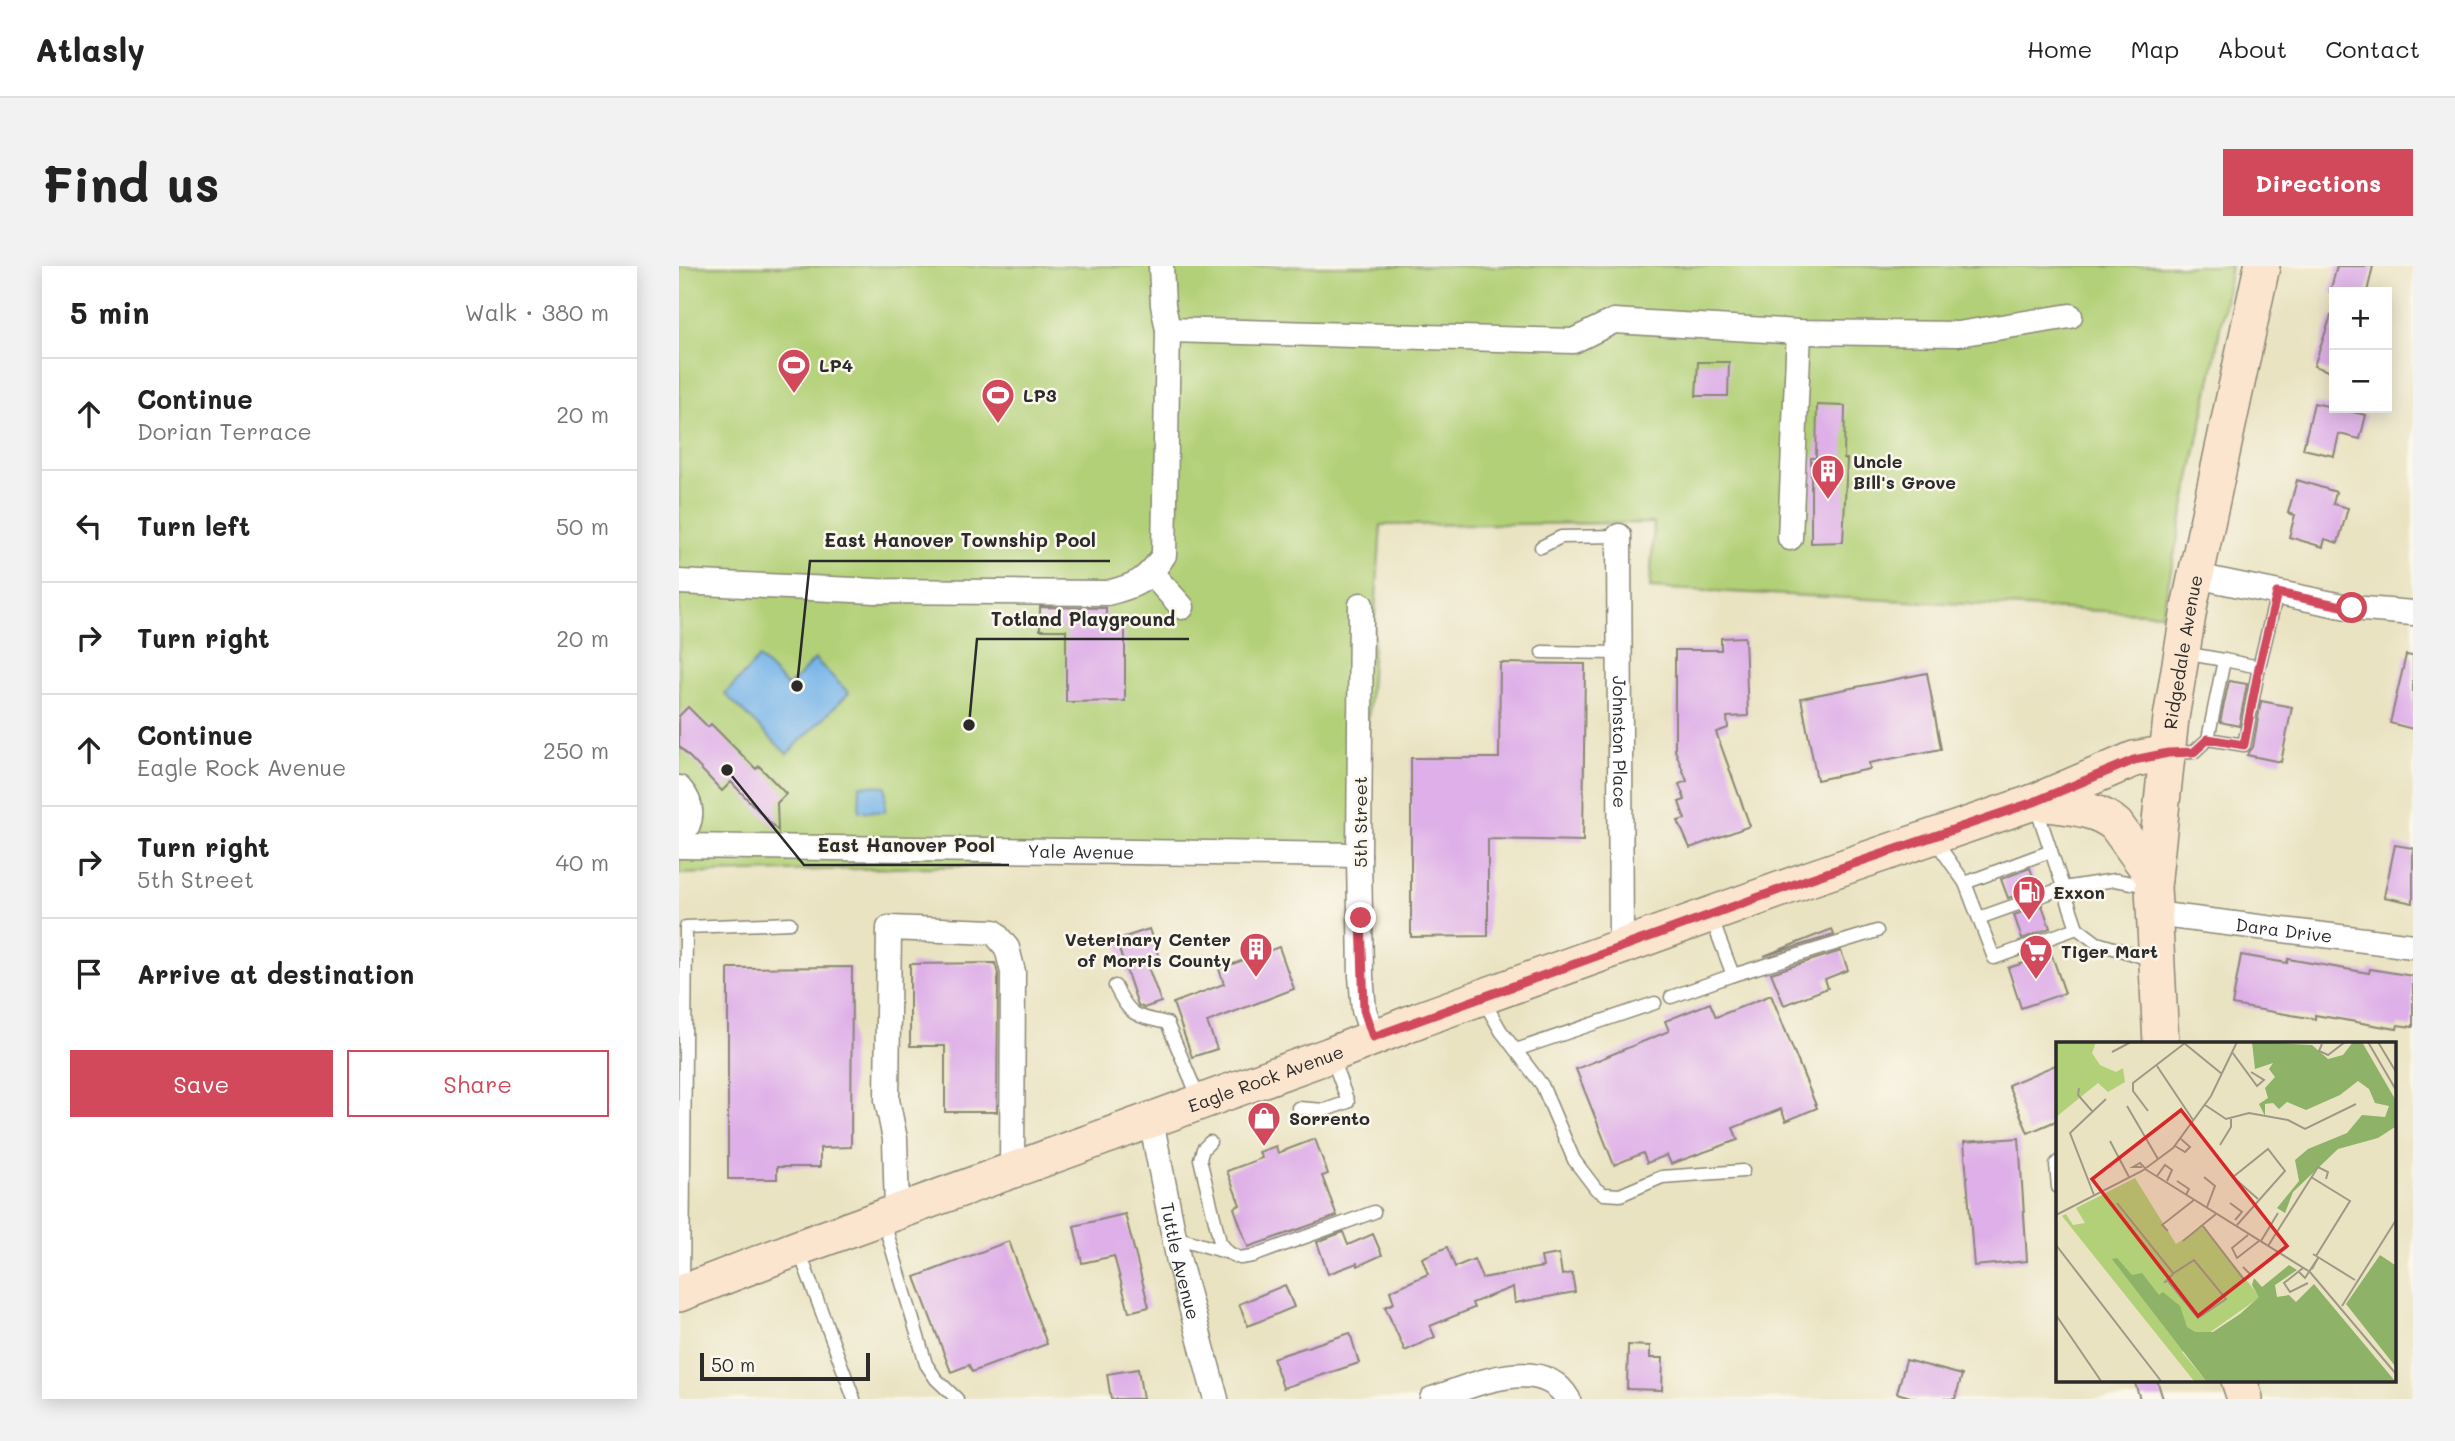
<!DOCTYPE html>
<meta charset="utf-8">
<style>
body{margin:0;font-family:Mali,sans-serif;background:#f2f2f2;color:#222}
.controls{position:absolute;right:21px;top:21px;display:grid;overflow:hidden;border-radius:0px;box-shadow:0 4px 18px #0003}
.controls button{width:63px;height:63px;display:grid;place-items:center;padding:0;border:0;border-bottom:2px solid #e0e0e0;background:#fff;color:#222;font:35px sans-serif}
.scale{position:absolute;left:21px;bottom:18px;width:170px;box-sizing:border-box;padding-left:7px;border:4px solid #2b2b2b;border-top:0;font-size:19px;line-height:24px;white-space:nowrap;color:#2b2b2b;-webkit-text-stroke:5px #fbf7ec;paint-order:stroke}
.stop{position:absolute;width:21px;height:21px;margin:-16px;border:5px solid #d1495b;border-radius:50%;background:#fff}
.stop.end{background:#d1495b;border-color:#fff;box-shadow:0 2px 7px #0008}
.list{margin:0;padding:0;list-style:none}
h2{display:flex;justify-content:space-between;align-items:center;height:91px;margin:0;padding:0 28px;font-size:30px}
h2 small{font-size:23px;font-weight:400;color:#767676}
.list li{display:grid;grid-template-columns:46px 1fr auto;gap:21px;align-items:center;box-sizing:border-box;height:112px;padding:0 28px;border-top:2px solid #e0e0e0}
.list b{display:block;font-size:26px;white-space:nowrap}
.list p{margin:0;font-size:23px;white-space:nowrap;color:#767676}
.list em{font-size:23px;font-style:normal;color:#767676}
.actions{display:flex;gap:14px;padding:21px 28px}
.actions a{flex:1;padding:16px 0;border:2px solid #d1495b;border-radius:0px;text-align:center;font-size:24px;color:#d1495b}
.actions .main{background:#d1495b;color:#fff}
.icon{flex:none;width:38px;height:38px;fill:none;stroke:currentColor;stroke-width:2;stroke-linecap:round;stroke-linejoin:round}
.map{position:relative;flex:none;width:1734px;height:1133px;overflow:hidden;border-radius:0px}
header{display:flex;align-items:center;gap:42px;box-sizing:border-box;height:98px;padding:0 35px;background:#fff;border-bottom:2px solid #e0e0e0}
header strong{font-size:33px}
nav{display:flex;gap:38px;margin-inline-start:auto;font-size:24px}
.intro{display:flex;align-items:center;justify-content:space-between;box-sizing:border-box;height:168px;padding:0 42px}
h1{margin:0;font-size:49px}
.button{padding:18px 32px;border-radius:0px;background:#d1495b;color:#fff;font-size:24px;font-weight:700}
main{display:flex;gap:42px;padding:0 42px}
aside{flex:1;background:#fff;border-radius:0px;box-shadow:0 4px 18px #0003}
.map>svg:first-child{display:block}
.green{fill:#b2d077;stroke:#6e7e51;stroke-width:2}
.water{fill:#76b4e9;stroke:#50708a;stroke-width:2}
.building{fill:#deafe8}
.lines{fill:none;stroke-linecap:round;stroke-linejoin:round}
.lane-casing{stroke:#8a8776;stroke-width:15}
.street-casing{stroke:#8a8776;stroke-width:27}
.secondary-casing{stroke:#8a8776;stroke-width:38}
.lane{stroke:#fff;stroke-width:12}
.street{stroke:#fff;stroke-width:24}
.secondary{stroke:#fbe5cf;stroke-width:35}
.route{stroke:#d1495b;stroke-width:9}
.labels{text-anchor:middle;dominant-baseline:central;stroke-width:5;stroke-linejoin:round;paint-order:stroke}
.poi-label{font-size:18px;font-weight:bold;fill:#2b2b2b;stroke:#fbf7ec;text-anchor:start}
.street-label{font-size:18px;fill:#2b2b2b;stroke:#fbf7ec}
.inset-road{fill:none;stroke:#9e9986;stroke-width:2}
.view{fill:#d62828;fill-opacity:0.15;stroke:#d62828;stroke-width:3.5}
.inset-edge{fill:none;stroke:#2b2b2b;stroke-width:3.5}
.leader{fill:none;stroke:#2b2b2b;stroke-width:2.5}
.callout-dot{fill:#2b2b2b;stroke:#fbf7ec;stroke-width:2.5}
.callout-label{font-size:19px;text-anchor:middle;font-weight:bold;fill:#2b2b2b;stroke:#fbf7ec;stroke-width:5;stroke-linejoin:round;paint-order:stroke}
</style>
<header>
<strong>Atlasly</strong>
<nav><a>Home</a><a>Map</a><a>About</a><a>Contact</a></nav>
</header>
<div class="intro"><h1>Find us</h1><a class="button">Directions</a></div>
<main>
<aside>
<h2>5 min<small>Walk · 380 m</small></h2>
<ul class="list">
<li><svg class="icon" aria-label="ahead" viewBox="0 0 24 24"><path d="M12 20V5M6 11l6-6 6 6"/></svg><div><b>Continue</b><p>Dorian Terrace</p></div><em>20 m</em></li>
<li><svg class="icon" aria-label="left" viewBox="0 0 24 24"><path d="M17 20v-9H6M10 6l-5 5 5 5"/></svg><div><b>Turn left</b></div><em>50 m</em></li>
<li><svg class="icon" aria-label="right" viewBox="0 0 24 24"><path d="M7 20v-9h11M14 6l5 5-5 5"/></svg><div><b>Turn right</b></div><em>20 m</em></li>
<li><svg class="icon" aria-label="ahead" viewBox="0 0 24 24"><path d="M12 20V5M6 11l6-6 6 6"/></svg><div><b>Continue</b><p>Eagle Rock Avenue</p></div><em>250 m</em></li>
<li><svg class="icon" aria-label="right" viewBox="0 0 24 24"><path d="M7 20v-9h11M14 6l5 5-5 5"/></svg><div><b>Turn right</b><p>5th Street</p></div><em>40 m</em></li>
<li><svg class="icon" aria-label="arrive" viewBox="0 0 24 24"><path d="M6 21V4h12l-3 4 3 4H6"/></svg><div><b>Arrive at destination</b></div></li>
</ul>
<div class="actions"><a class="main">Save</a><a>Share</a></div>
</aside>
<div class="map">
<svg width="1734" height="1133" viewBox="0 0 1734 1133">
<rect width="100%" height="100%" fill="#fbf7ec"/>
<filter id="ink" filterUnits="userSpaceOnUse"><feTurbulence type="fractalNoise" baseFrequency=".0143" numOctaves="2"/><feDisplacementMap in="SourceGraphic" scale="14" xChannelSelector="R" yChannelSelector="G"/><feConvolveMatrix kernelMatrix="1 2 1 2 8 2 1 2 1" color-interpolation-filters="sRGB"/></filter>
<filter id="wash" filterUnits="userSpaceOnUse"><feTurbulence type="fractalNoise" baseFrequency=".00686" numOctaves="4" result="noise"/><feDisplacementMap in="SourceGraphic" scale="28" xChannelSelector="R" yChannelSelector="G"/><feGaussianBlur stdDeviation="1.57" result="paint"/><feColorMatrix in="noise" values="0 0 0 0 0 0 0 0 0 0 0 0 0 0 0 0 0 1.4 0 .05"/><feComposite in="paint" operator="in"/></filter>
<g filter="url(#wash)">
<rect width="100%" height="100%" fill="#eae3c2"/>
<path class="green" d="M0,0H1552L1533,107L1483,348L971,322L975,257L702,259L680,589L0,608Z"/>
<g class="water">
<path d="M80,392L109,421L136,393L170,427L108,488L46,428Z"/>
<path d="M181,519L207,520L206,546L180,545Z"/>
</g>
<g id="blocks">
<g class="building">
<path d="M1658,0H1694L1688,26H1651Z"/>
<path d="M1652,50L1655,51V107L1635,100Z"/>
<path d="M1019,96H1050L1049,130H1017Z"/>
<path d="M1635,137L1687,149L1681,173L1660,168L1655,190L1624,183Z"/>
<path d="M1138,139L1166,140L1165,193H1168L1164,276L1132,277V192H1137Z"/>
<path d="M1618,214L1657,226L1654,238L1669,242L1659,277L1646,273L1644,281L1610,271L1616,249L1609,247Z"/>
<path d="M361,341L427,342V362L446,361V435L387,436V364H361Z"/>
<path d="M1066,371L1069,450L1048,451L1049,462L1037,466L1071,560L1011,582L999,555L1006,553L1000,536L1006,534L1000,518L1008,515L996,484V384H1042V372Z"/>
<path d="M1727,389L1734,390V463L1711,457Z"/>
<path d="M821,397L906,398L904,575L809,573V670L732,671V492H820Z"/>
<path d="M1248,407L1262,483L1190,497L1191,503L1138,514L1122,432Z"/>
<path d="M1550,415L1568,418L1560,460L1541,456Z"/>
<path d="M1582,435L1613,441L1602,496L1568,489L1574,481Z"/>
<path d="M9,441L29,461L32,458L77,503L80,500L107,528L98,537L99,565L52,516L43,525L0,480V450Z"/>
<path d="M1716,579L1734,582V637L1705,631Z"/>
<path d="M1351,602L1358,622L1329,632L1322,613Z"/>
<path d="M1363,639L1371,662L1343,673L1335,649Z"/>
<path d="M470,663L482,697L469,701L482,736L465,742L459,739L437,674Z"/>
<path d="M1153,663L1155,669L1085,690Z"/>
<path d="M600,681L615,723L528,756L538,783L513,791L494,737L545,718L540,703Z"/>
<path d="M1370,681L1386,727L1342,742L1329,702L1351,695L1349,689Z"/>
<path d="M1162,685L1169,704L1146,713L1149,722L1105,739L1092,707Z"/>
<path d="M1562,689L1608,697L1609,693L1690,707L1691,703L1734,710V761L1719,759L1718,763L1636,749V753L1553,739Z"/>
<path d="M316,697L319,708L318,846H266V780H231V698Z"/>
<path d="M173,701L172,881L141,882V901H98V913H49V702Z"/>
<path d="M1092,729L1138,842L1107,855L1102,843L1054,862L1059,874L992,898L988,889L968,897L964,887L935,899L897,803L990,765L986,755L1031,737L1037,751Z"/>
<path d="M1379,798V854L1349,867L1329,819Z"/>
<path d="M1340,872L1348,995L1295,1000L1285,876Z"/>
<path d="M636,873L649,908L643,910L658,950L569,981L555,942L561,939L548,905L583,892L580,886L597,880L599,887Z"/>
<path d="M446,948L470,1041L450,1046L435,990L403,997L395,960Z"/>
<path d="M664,966L669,979L694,968L703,989L679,1000L678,997L649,1008L638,976Z"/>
<path d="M330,975L368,1078L293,1106L290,1099L272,1106L236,1011Z"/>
<path d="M768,981L776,1001L795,993L803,1012L864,1001L862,991L880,988L883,1009L893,1007L896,1026L836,1037L834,1021L793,1037L795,1042L751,1060L756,1071L726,1085L706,1041L715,1037L711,1025L749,1008L743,992Z"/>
<path d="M606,1019L615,1041L569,1060L560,1038Z"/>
<path d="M671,1067L680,1097L604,1122L594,1092Z"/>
<path d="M949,1079L971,1080V1092H984L983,1124L948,1123Z"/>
<path d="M1227,1094L1283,1109L1276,1133H1238L1218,1127Z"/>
<path d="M459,1103L464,1133H432L428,1108Z"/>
<path d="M1455,1114H1478L1484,1133H1461Z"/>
</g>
</g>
</g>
<g filter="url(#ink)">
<use href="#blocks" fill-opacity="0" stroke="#8a8776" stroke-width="2"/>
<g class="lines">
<defs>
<g id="lane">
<path d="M862,281L882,271L940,270"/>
<path d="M863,386L941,387"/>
<path d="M1504,387L1545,394"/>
<path d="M1580,401L1598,327"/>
<path d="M1489,487L1515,486L1529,473L1565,479L1580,401L1545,394L1529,473"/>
<path d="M1255,573L1286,617L1315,692L1398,662L1356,538"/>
<path d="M1286,617L1372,585"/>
<path d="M1032,651L1054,709L1198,665"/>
<path d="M1300,652L1384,622L1436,614L1470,620"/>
<path d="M1398,662L1418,677L1474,694"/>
<path d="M436,720C451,750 455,750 488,757L521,835"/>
<path d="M992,731L1054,709"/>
<path d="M803,732L822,765L863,819L895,894L917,923L925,928L941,929L983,911L1064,905"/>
<path d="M837,784L976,737"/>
<path d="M619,842L646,844L669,836L653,792"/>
<path d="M531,876L524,883L521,893L541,976L550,987L561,992L574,990L695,946"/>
<path d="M1379,896L1377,898L1379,921"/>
<path d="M204,953L247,1098L257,1113L278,1133"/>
<path d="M496,971L550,987"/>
<path d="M119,982L175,1133"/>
<path d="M4,1023L7,661L111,657"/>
</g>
<g id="street">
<path d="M489,64L894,75L935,55L1120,66L1279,68L1391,50"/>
<path id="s1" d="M940,270L942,682"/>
<path d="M1111,272L1120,66"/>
<path d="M473,308L503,341"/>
<path d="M1517,310L1673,342L1734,347"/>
<path d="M0,316L197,325L428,327C457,320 468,315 485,289L489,64L484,39L482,0"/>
<path d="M682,339L680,589L682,710L685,744L694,771"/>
<path d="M0,522C15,538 15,556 0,572"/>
<path id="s2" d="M0,580L680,589"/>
<path id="s3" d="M1475,648L1734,680"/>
<path id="s4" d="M472,854L500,996L537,1133"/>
<path d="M218,946L216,873L208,834L210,662L315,666L328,682L334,706L333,904"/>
<path d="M753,1133C791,1121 862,1086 889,1133"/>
</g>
<g id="secondary">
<path d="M1355,536C1382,541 1416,540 1437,559L1475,612"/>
<path id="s5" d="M1482,778L1474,621L1492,452L1511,337L1583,0"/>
<path id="s6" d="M0,1028L119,982L651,789L742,753L1130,613L1355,536L1455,493L1489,487"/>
<path d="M1560,1114L1566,1133"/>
</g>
</defs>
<use href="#lane" class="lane-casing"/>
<use href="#street" class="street-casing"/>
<use href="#secondary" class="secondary-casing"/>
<use href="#lane" class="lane"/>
<use href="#street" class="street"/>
<use href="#secondary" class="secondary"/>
</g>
</g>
<g class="lines" filter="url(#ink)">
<path class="route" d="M682,652L685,744L694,771L1130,613L1355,536L1455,494L1489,487L1515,486L1529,473L1565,479L1580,401L1598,327L1673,342"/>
</g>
<defs>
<symbol id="stadium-pin" viewBox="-11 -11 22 30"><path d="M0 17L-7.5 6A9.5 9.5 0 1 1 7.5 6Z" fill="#d1495b" stroke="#fbf7ec"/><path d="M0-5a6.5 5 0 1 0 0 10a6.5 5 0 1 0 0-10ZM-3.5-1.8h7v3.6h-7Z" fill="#fff"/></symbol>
<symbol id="building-pin" viewBox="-11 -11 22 30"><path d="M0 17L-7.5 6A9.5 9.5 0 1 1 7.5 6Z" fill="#d1495b" stroke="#fbf7ec"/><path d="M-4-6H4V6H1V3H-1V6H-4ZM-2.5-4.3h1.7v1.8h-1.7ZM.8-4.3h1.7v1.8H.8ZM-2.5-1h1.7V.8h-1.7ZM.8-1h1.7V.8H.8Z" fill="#fff"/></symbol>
<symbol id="fuel-pin" viewBox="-11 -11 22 30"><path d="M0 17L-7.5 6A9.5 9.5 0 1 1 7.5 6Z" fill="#d1495b" stroke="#fbf7ec"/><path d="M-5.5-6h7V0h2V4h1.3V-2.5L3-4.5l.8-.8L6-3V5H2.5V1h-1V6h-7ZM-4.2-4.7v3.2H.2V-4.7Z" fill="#fff"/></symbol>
<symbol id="supermarket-pin" viewBox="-11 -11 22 30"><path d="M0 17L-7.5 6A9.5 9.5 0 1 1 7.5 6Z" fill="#d1495b" stroke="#fbf7ec"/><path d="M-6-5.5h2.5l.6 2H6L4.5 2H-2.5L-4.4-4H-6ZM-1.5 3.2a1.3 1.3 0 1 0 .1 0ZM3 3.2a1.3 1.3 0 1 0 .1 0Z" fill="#fff"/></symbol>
<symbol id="shop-pin" viewBox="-11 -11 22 30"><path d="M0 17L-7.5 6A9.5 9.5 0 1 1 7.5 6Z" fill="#d1495b" stroke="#fbf7ec"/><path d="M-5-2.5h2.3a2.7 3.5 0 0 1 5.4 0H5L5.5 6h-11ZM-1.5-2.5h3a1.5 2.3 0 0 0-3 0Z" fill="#fff"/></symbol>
</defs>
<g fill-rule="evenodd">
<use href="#stadium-pin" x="96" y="80" width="38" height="52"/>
<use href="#stadium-pin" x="300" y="110" width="38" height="52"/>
<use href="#building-pin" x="1130" y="186" width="38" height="52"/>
<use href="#fuel-pin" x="1331" y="607" width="38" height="52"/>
<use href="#building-pin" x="558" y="664" width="38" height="52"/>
<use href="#supermarket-pin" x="1338" y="666" width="38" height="52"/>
<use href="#shop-pin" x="566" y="833" width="38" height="52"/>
</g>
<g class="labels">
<g class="poi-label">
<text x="140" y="99">LP4</text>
<text x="344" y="129">LP3</text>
<text x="1174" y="195">Uncle<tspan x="1174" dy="21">Bill's Grove</tspan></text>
<text x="1374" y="626">Exxon</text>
<text x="552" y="673" text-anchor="end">Veterinary Center<tspan x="552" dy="21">of Morris County</tspan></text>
<text x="1382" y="685">Tiger Mart</text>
<text x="610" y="852">Sorrento</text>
</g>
<g class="street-label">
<text stroke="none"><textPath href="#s5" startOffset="394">Ridgedale Avenue</textPath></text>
<text stroke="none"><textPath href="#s1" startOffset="206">Johnston Place</textPath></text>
<text transform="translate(681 556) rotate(-90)">5th Street</text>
<text stroke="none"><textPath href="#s2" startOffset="402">Yale Avenue</textPath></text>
<text stroke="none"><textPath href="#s3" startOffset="131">Dara Drive</textPath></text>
<text stroke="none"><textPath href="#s6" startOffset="625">Eagle Rock Avenue</textPath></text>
<text stroke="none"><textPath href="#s4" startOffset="144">Tuttle Avenue</textPath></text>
</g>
</g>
<g transform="translate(1377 776)">
<rect width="340" height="340" fill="#eae3c2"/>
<path d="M0,0H40L36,11L44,23L60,30L67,26L69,40L52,50L42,41L0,75ZM79,136L120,202L147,184L204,255L126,310L150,339H138L6,174L10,172L17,183L29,181L20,166Z" fill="#b2d077"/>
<path d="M196,0L256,3L272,17L287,13L297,0H306L339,57V85L322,96L282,107L237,150L229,171L221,166L243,139L239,118L252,107L291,91L306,73L329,75L333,64L319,61L313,47L302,39L284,53L250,68L231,60L223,67L217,61L209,62V74L203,62L212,56L209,46L219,35L213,27L217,21L199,27ZM324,213L339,223V324L290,262ZM61,216L76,233L86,231L103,253L107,250L124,264L131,285L139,290H157L184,272L203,255L196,243L198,236L206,245L233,223L241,228L219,243L221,255L233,253L240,260L258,242L339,339H150L56,217Z" fill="#8db268"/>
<path class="inset-road" d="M312,0L340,48M322,0L340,30M128,1L166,32M266,2L263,9L272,13L289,0M56,10L75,0M176,10L201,44L208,38L195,30M101,24L137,78M23,46L22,53L36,69M149,63L170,77L193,71L232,78L249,87L300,62M71,64L102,117M92,69L77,49V41L129,1M54,99L73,135M164,103L175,85V77M119,104L129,110L134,105L125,97M86,125H77L84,121L89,126M89,127L254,230L340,332M101,134L109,123L116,128L111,139M148,135L159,144L151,165M255,135L294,159L260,214M121,139L133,147L130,153M38,153L14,91L50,57M61,161L117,231M174,161L186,170L179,178M0,173L86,129L117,106L155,54L181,0M181,183L229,129L212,107L177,135L202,157M147,184L189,239M112,189L106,183L138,158M192,193L176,206L181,216L203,199M127,199L160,172M205,199L222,171M0,203L105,339M212,204L262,125L272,130L270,137M257,212L299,238M187,225L194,232L222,211M247,226L228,241L234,250L252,241M243,230L249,236L262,216L256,227M108,241L118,231L138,218L170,257L142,276L111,238M286,264L340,178M0,273L45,339"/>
<path class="view" d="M125,68L231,204L142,274L36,137Z"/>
<rect width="340" height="340" class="inset-edge"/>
</g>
<path class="leader" d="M118 420L131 295H431M290 459L298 373H510M48 504L125 599H330"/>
<g class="callout-dot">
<circle cx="118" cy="420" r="7"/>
<circle cx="290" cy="459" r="7"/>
<circle cx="48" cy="504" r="7"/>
</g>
<g class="callout-label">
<text x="281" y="281">East Hanover Township Pool</text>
<text x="404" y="360">Totland Playground</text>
<text x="227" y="586">East Hanover Pool</text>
</g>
</svg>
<div class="controls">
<button>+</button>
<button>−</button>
</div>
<div class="scale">50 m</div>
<div class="stop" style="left:1673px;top:342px"></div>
<div class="stop end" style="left:682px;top:652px"></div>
</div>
</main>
